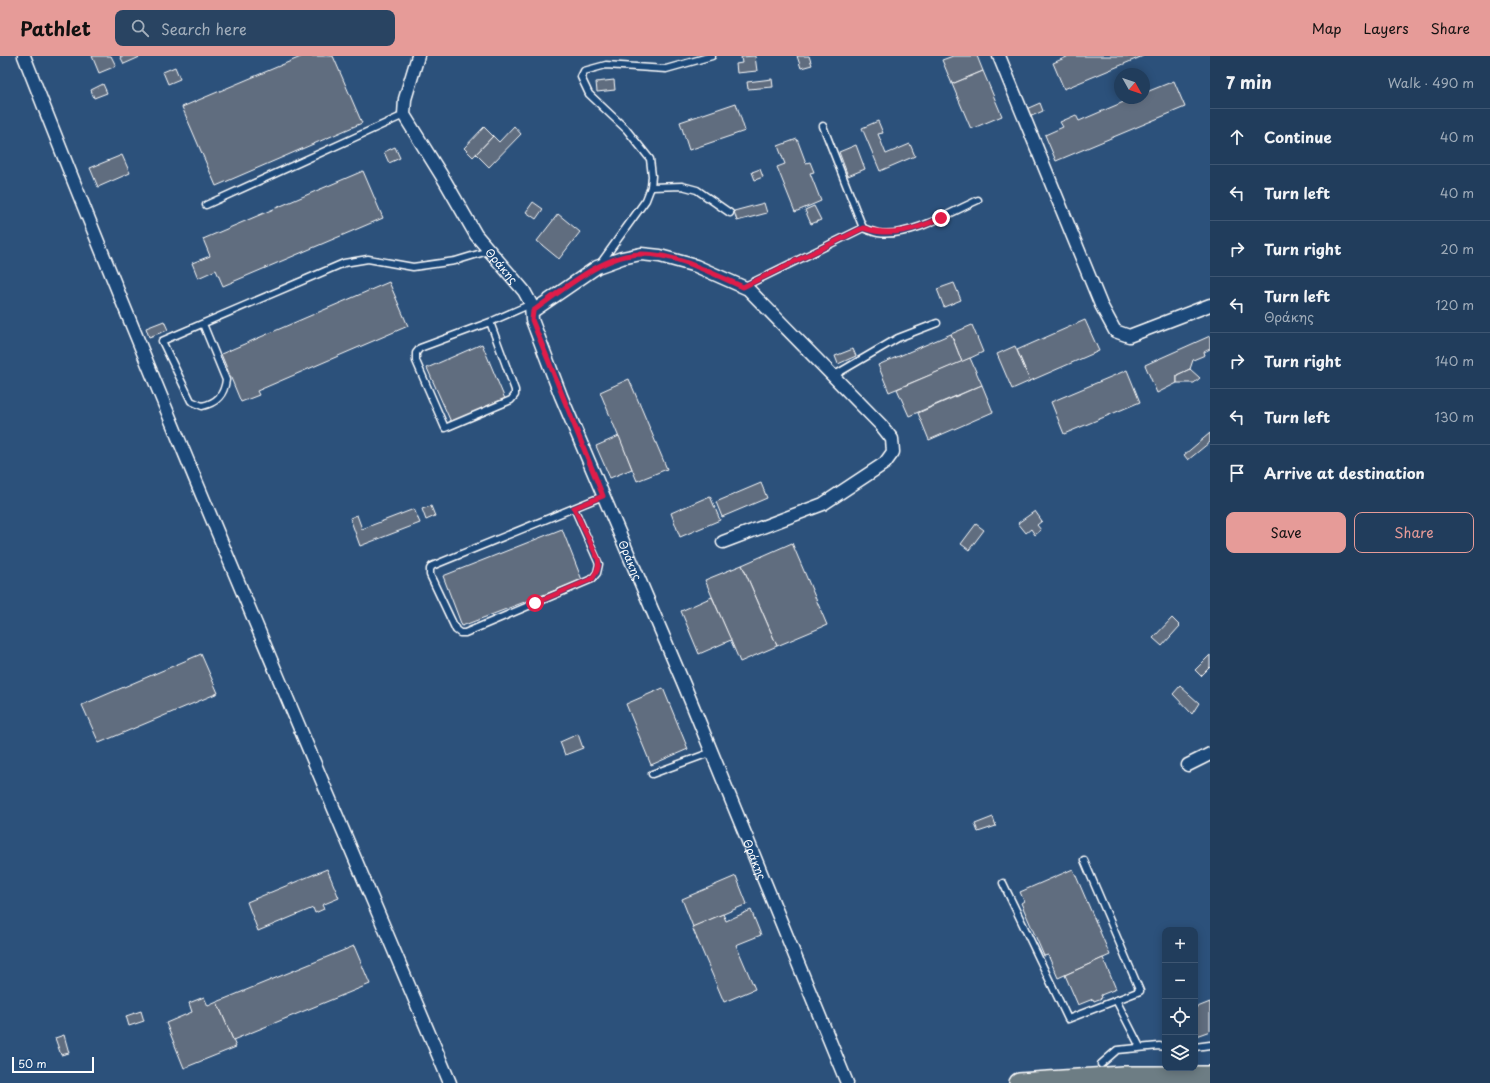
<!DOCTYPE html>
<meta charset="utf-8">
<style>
body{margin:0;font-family:"Playpen Sans",sans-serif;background:#294462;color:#f1f3f6}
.controls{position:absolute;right:12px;bottom:12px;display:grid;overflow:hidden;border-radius:8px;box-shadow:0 2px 10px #0003}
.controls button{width:36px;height:36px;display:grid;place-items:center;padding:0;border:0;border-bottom:1px solid #3e5672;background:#213d5c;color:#f1f3f6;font:20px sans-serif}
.compass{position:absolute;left:1114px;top:12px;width:36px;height:36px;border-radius:50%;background:#213d5c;box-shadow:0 2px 10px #0003;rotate:130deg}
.scale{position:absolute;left:12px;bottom:10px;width:82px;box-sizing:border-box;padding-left:4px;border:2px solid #fff;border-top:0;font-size:11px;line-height:14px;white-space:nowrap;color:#fff;-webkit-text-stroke:3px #1f4a7a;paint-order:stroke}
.stop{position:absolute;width:12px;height:12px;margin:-9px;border:3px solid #e11d48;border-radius:50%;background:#fff}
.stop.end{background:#e11d48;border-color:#fff;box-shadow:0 1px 4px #0008}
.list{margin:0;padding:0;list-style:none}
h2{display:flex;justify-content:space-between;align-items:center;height:52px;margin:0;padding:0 16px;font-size:17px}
h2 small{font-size:13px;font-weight:400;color:#a2aebb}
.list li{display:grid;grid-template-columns:26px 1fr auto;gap:12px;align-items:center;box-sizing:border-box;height:56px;padding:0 16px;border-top:1px solid #3e5672}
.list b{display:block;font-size:15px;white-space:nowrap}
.list p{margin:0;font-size:13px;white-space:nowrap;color:#a2aebb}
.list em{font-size:13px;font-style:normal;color:#a2aebb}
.actions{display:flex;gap:8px;padding:12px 16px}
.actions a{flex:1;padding:9px 0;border:1px solid #e69b98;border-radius:8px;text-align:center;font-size:14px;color:#e69b98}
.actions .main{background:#e69b98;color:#111}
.icon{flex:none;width:22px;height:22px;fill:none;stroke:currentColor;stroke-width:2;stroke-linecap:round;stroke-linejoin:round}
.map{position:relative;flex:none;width:1210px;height:1027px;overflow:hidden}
header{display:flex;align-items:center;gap:24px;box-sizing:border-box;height:56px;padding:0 20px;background:#e69b98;color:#111}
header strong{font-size:19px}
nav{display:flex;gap:22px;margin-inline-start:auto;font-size:14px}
.search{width:280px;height:36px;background:#294462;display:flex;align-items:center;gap:10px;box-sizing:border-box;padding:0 14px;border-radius:8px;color:#a2aebb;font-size:15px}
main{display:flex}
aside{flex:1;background:#213d5c}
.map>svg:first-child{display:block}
.building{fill:#606d7f;stroke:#fff}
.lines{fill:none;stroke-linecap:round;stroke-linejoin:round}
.lane-casing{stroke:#fff;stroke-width:9}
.street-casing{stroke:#fff;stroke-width:15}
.primary-casing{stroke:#fff;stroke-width:22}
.lane{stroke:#1f4a7a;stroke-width:6}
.street{stroke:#1f4a7a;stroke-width:12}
.primary{stroke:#6d7d84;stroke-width:19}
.route{stroke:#e11d48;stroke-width:5}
.labels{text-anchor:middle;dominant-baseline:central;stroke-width:3;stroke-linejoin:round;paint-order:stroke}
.street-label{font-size:11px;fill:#fff;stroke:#1f4a7a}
</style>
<header>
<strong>Pathlet</strong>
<div class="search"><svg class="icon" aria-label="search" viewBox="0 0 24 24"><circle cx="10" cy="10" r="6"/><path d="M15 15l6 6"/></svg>Search here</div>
<nav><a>Map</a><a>Layers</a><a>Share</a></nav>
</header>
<main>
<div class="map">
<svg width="1210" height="1027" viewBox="0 0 1210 1027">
<rect width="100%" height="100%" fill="#2c517b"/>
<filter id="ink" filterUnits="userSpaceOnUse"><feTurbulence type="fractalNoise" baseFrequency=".025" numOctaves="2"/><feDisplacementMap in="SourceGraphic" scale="8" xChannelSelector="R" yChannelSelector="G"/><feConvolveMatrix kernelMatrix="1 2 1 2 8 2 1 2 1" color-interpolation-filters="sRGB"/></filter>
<g filter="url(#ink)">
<g class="building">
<path d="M92,0H111L116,10L99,17Z"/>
<path d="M120,0H142L124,8Z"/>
<path d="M303,0H333L362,67L216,130L182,51Z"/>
<path d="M755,0L757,15L737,17L736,8L742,7L741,1Z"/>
<path d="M797,0H809L812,9L801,12Z"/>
<path d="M953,0H977L983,15L952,28L942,4Z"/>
<path d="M1069,0H1143L1064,33L1053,7Z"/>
<path d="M175,11L180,23L168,28L163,16Z"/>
<path d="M983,15L1002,60L971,73L952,28Z"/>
<path d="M772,23L773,31L748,33L747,26Z"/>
<path d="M614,24L615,34L597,36L596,26Z"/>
<path d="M1174,25L1185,51L1056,105L1045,79L1063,71L1060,66L1076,59L1079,65L1133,42H1144V37Z"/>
<path d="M103,28L107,37L94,42L91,34Z"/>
<path d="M736,47L745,75L689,94L680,66Z"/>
<path d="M1040,47L1043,55L1027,62L1024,54Z"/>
<path d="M878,65L883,77L878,78L886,98L910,88L915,100L880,115L862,72Z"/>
<path d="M514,70L521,78L489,111L476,98L493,80L499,86Z"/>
<path d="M484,71L493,80L473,101L464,92Z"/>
<path d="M797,83L806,107L810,106L814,116L810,117L821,145L795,156L777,111L785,108L778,90Z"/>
<path d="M856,89L865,113L848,120L839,96Z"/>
<path d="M395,91L400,102L389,107L384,96Z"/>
<path d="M122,99L130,117L98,131L90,112Z"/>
<path d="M760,113L763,121L755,124L752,116Z"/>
<path d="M363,115L383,162L223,230L216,214L198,222L192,207L210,200L203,183Z"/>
<path d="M533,146L543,153L536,163L526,156Z"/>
<path d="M764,147L767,157L737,165L734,155Z"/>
<path d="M814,150L821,164L811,168L805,154Z"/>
<path d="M558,158L580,176L559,203L537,185Z"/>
<path d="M389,226L408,270L257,335L259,339L241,346L221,298Z"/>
<path d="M954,227L961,244L944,251L937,233Z"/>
<path d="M1085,264L1099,295L1030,325L1017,294Z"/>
<path d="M164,265L168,274L149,281L146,272Z"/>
<path d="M972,269L983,296L962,306L951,278Z"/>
<path d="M951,278L962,306L889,336L878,309Z"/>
<path d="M1210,280V293L1204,296L1205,299L1193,304L1190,313L1177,319V327L1157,337L1145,309Z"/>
<path d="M482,288L505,343L451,366L427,312Z"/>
<path d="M1015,290L1030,325L1012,333L997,298Z"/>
<path d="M853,293L856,300L838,308L835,300Z"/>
<path d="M970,302L982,329L909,360L897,333Z"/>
<path d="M1190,313L1200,322L1194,327H1177V319Z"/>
<path d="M1127,314L1140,346L1064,378L1051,346Z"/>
<path d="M629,323L667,413L637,425L600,336Z"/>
<path d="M982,329L993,356L929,384L918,357Z"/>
<path d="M1210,377V386L1188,404L1184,399Z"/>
<path d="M619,380L632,413L610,422L596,390Z"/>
<path d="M761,427L767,442L722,461L716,446Z"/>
<path d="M710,440L720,464L680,481L671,457Z"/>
<path d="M431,450L435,460L426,464L422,453Z"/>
<path d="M414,453L420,467L360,490L350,462L357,459L362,473Z"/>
<path d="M1035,455L1042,465L1037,469L1041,474L1035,479L1031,473L1026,477L1018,467Z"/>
<path d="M976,468L984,474L969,494L961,488Z"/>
<path d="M562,473L582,524L462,570L443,520Z"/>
<path d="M792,487L827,569L777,590L742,509Z"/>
<path d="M742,509L777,590L740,606L705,524Z"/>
<path d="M712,541L731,584L699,598L681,555Z"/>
<path d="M1172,562L1180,570L1162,590L1153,582Z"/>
<path d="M201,598L218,637L99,687L82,649Z"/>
<path d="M1210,599V611L1201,620L1195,614Z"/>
<path d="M1180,630L1199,647L1192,658L1173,638Z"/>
<path d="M663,632L688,693L651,709L626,648Z"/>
<path d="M578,678L583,692L565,699L560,686Z"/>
<path d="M993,761L996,770L978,776L975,768Z"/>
<path d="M327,813L339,842L322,849L324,853L315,857L313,852L258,875L247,846Z"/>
<path d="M1073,813L1110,899L1058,922L1048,899L1044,900L1021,847L1024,845L1020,836Z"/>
<path d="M736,820L747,848L693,871L682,843Z"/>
<path d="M751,854L761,879L736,889L755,933L724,946L692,871L723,858L726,865Z"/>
<path d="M354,890L370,928L233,984L217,946Z"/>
<path d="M1103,902L1116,933L1101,939L1102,942L1094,945L1093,943L1078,949L1065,919Z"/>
<path d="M204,941L208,950L217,946L236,991L184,1012L166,967L192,956L189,947Z"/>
<path d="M1210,946V975L1196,980L1195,952Z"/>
<path d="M141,955L144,965L129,970L126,960Z"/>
<path d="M64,979L69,997L61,999L55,982Z"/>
</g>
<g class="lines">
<defs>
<g id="lane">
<path d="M823,70L863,172"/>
<path d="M651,131L682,130L697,134L730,157"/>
<path d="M206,149L404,59"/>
<path d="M600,208L646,144L651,131L652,120L650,103L626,73L589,38L581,21L584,15L606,9L666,13L712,0"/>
<path d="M743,231L863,172C868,174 873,176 878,177C908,182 952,156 978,144"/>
<path d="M490,266L515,334V339L511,344L445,372L416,305V297L420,292L490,266L531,248"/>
<path d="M203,268L226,324C224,339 217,347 202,350L191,345L162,285L344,207L368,203L413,211L455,205L488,195"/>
<path d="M833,320L898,282L937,267"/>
<path d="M574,452L599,508L597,517L592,523L465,577H460L456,574L430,519V513L432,510L603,440"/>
<path d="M652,718L712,696"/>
<path d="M1003,827L1068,963L1140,935L1084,804"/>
<path d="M1116,944L1140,991"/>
<path d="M1195,991L1210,989"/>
<path d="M1101,1008L1117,994L1159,990L1165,991"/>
</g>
<g id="street">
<path d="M24,0C159,345 306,686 450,1027"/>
<path id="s1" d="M418,0L405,43L404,59L445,125L476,179L524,235L531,248L532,264L561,340L685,631L847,1027"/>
<path d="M999,0L1101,249L1115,275L1129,280L1210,249"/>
<path d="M533,255L597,211L622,202L641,198L660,200L696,210L748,233L881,369L892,383L893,396L885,407L823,448L723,486"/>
<path d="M1188,709L1210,698"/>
</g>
<path id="primary" d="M1019,1027L1122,1020H1210"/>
</defs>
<use href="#lane" class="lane-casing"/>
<use href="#street" class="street-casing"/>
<use href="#primary" class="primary-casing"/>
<use href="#lane" class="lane"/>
<use href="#street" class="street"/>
<use href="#primary" class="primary"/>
</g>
</g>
<g class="lines" filter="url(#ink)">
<path class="route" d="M535,547L592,523C596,517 600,511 598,503L574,452L603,440L532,264L533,255C563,234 603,198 642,198C677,198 711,217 743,231L863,172C891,181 915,174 941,162"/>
</g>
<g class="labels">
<g class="street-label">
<text stroke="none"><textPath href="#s1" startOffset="241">Θράκης</textPath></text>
<text stroke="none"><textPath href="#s1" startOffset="565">Θράκης</textPath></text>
<text stroke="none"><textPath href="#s1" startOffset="889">Θράκης</textPath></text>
</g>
</g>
</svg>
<div class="controls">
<button>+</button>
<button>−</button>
<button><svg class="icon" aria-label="locate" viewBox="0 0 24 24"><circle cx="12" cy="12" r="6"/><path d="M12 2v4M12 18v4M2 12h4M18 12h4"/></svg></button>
<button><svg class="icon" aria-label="layers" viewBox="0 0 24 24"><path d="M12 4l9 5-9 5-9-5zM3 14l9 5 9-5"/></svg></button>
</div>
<svg class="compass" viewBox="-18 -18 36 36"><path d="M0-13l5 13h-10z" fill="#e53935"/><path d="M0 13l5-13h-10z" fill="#a2aebb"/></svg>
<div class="scale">50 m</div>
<div class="stop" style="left:535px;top:547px"></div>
<div class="stop end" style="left:941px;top:162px"></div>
</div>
<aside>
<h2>7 min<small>Walk · 490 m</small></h2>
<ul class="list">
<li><svg class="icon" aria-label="ahead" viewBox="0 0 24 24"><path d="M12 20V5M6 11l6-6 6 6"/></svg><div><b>Continue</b></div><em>40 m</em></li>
<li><svg class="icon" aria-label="left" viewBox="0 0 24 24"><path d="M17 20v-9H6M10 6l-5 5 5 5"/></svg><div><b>Turn left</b></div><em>40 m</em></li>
<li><svg class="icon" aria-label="right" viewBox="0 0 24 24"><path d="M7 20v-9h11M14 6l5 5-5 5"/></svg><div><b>Turn right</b></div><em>20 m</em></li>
<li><svg class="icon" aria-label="left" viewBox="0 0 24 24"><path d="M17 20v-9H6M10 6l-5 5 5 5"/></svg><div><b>Turn left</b><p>Θράκης</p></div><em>120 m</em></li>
<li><svg class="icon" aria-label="right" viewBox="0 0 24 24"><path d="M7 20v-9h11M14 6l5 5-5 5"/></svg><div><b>Turn right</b></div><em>140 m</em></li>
<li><svg class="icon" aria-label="left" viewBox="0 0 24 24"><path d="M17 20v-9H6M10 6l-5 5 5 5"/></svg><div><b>Turn left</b></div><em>130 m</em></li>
<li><svg class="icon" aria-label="arrive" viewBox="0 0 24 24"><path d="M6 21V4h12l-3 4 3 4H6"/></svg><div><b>Arrive at destination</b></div></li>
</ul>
<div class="actions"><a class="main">Save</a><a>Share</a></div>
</aside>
</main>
